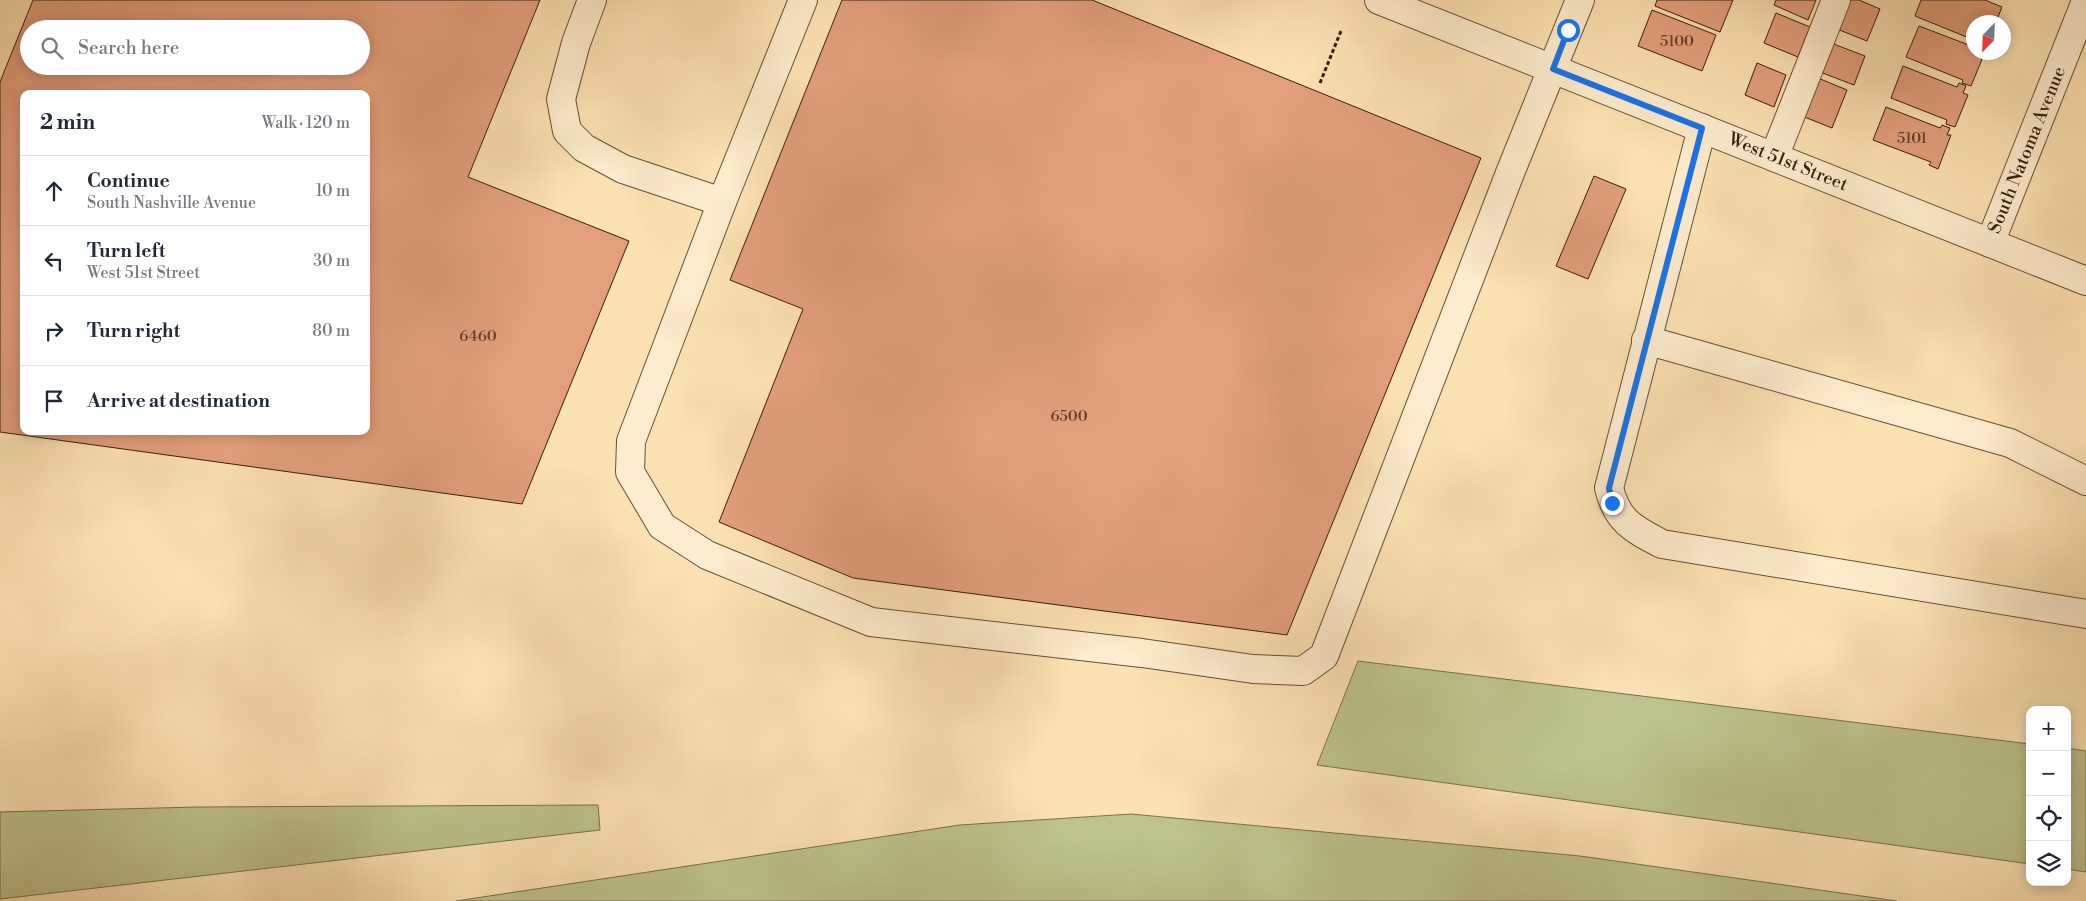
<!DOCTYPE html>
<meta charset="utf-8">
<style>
body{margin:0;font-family:"Libre Bodoni",serif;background:#f6f6f7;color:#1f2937}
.controls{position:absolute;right:15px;bottom:15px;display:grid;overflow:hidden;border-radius:10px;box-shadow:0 2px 12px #0003}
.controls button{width:45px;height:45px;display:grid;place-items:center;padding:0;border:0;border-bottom:1px solid #e0e1e3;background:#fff;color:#1f2937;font:25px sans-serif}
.compass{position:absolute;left:1966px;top:15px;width:45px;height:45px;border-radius:50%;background:#fff;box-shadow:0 2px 12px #0003;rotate:203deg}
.stop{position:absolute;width:15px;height:15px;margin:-11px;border:4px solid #1a73e8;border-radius:50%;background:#fff}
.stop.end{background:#1a73e8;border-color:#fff;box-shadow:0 1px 5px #0008}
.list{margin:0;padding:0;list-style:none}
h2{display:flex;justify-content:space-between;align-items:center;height:65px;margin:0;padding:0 20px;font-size:21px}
h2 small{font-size:16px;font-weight:400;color:#747a83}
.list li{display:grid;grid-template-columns:32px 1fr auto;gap:15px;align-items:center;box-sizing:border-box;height:70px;padding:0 20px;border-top:1px solid #e0e1e3}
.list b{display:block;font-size:19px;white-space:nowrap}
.list p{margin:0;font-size:16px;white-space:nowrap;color:#747a83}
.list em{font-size:16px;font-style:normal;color:#747a83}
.icon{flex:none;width:28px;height:28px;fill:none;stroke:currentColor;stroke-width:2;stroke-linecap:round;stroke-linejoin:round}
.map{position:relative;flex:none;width:2086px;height:901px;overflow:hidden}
.search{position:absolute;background:#fff;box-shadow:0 2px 12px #0003;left:20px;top:20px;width:350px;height:55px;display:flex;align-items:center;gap:12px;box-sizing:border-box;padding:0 18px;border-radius:28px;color:#747a83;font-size:19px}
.panel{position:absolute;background:#fff;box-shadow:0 2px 12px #0003;left:20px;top:90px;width:350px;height:345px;border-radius:10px}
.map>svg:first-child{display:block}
.green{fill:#bec38d;stroke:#7a704e}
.building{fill:#e39f7c;stroke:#361d0e;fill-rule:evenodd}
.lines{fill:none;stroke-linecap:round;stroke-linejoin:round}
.minor-casing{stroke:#684e37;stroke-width:30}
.path{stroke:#361d0e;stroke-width:3;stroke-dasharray:4 2.5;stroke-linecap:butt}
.minor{stroke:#fdeccd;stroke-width:28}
.route{stroke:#1a73e8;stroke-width:6}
.labels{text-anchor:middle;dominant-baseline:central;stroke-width:4.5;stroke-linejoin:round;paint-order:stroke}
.number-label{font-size:15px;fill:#613e2a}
.street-label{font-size:18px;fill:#361d0e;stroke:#fdeccd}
</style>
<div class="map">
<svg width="2086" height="901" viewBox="0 0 2086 901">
<rect width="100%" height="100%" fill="#fce1b2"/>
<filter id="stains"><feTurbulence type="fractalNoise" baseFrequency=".004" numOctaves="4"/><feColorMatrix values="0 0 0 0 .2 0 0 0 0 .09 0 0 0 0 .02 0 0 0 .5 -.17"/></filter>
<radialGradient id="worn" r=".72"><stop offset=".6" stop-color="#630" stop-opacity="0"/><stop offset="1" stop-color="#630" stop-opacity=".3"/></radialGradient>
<g class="green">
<path d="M1358,661L2030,744V864L1317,765Z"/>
<path d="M2067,748L2086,751V872L2067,869Z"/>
<path d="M598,805L600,830L0,899V812L197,807Z"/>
<path d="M1131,814L1580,856L1897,901H456L960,825Z"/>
</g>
<g class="building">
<path d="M33,0H540L468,177L629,241L522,504L0,432V82ZM29,29H361V66H29ZM24,94H366V431H24Z"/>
<path d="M842,0H1092L1481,158L1287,635L853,578L719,522L803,309L730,280Z"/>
<path d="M1657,0H1733L1720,32L1655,6Z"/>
<path d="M1776,0H1816L1808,20L1774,5Z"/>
<path d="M1848,0H1859L1880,9L1867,41L1837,29Z"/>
<path d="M1921,0H1985L2002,7L1996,22H1974V40L1915,16Z"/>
<path d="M1652,10L1716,35L1702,71L1638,46Z"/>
<path d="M1776,13L1810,27L1798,57L1764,43Z"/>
<path d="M1919,26L1974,47V52H1985L1971,86L1962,83L1963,80L1906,57Z"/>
<path d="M1831,43L1865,56L1854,85L1820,72Z"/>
<path d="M1757,63L1786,75L1774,107L1745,95Z"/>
<path d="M1903,66L1957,87L1959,83L1966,86L1963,93L1968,95L1955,127L1946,124L1947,120L1891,98Z"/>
<path d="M1818,78L1847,90L1832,128L1802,116Z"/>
<path d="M1886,107L1940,128L1942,125L1950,128L1947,135H1951L1938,169L1929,165L1931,162L1873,140Z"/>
<path d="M1594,176L1626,189L1588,279L1556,266Z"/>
</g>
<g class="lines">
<defs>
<g id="minor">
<path d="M592,0L576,43L561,99L567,131L584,148L623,169L722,202"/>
<path d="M803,0L722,202L631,441L630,472L662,526L707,555L871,622L1142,653L1253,669L1303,671L1324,656L1510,173L1580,0"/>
<path d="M1379,0L2086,281"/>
<path d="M1702,128L1609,488C1617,521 1633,529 1662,544L2086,614"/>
<path d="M1774,157L1836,0"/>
<path d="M1990,243L2086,1"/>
<path d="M1646,340L2010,443L2086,481"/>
</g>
</defs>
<use href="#minor" class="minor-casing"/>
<path class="path" d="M1320,83L1341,31"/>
<use href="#minor" class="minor"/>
</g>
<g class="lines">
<path class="route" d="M1568,30L1553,69L1702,128L1609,488L1612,503"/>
</g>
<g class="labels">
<g class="number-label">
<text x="1677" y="41">5100</text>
<text x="1912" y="138">5101</text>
<text x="478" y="336">6460</text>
<text x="1069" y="416">6500</text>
</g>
<g class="street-label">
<text transform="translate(2027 150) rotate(-68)">South Natoma Avenue</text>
<text transform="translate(1788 162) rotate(22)">West 51st Street</text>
</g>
</g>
<rect width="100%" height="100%" filter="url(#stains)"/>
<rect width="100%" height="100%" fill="url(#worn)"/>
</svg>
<div class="controls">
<button>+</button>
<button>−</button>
<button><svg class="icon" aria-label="locate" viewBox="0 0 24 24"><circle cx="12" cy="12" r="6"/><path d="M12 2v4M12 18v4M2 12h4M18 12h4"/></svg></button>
<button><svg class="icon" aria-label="layers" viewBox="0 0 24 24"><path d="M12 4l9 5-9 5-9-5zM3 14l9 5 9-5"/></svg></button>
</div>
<svg class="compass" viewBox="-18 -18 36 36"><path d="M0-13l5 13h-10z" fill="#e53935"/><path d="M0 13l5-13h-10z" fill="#747a83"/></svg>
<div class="stop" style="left:1568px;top:30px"></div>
<div class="stop end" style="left:1612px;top:503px"></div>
<div class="search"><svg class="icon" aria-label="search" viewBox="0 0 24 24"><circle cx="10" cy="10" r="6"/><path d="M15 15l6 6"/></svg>Search here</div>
<section class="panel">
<h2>2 min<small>Walk · 120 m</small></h2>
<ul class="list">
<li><svg class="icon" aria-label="ahead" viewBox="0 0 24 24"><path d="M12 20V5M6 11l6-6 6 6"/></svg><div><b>Continue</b><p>South Nashville Avenue</p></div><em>10 m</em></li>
<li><svg class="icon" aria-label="left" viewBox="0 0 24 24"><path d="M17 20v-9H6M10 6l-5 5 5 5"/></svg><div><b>Turn left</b><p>West 51st Street</p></div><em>30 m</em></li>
<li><svg class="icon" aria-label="right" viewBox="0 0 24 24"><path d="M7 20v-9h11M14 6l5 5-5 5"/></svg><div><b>Turn right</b></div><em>80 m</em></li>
<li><svg class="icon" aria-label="arrive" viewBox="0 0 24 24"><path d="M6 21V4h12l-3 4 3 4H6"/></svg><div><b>Arrive at destination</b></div></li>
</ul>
</section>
</div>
